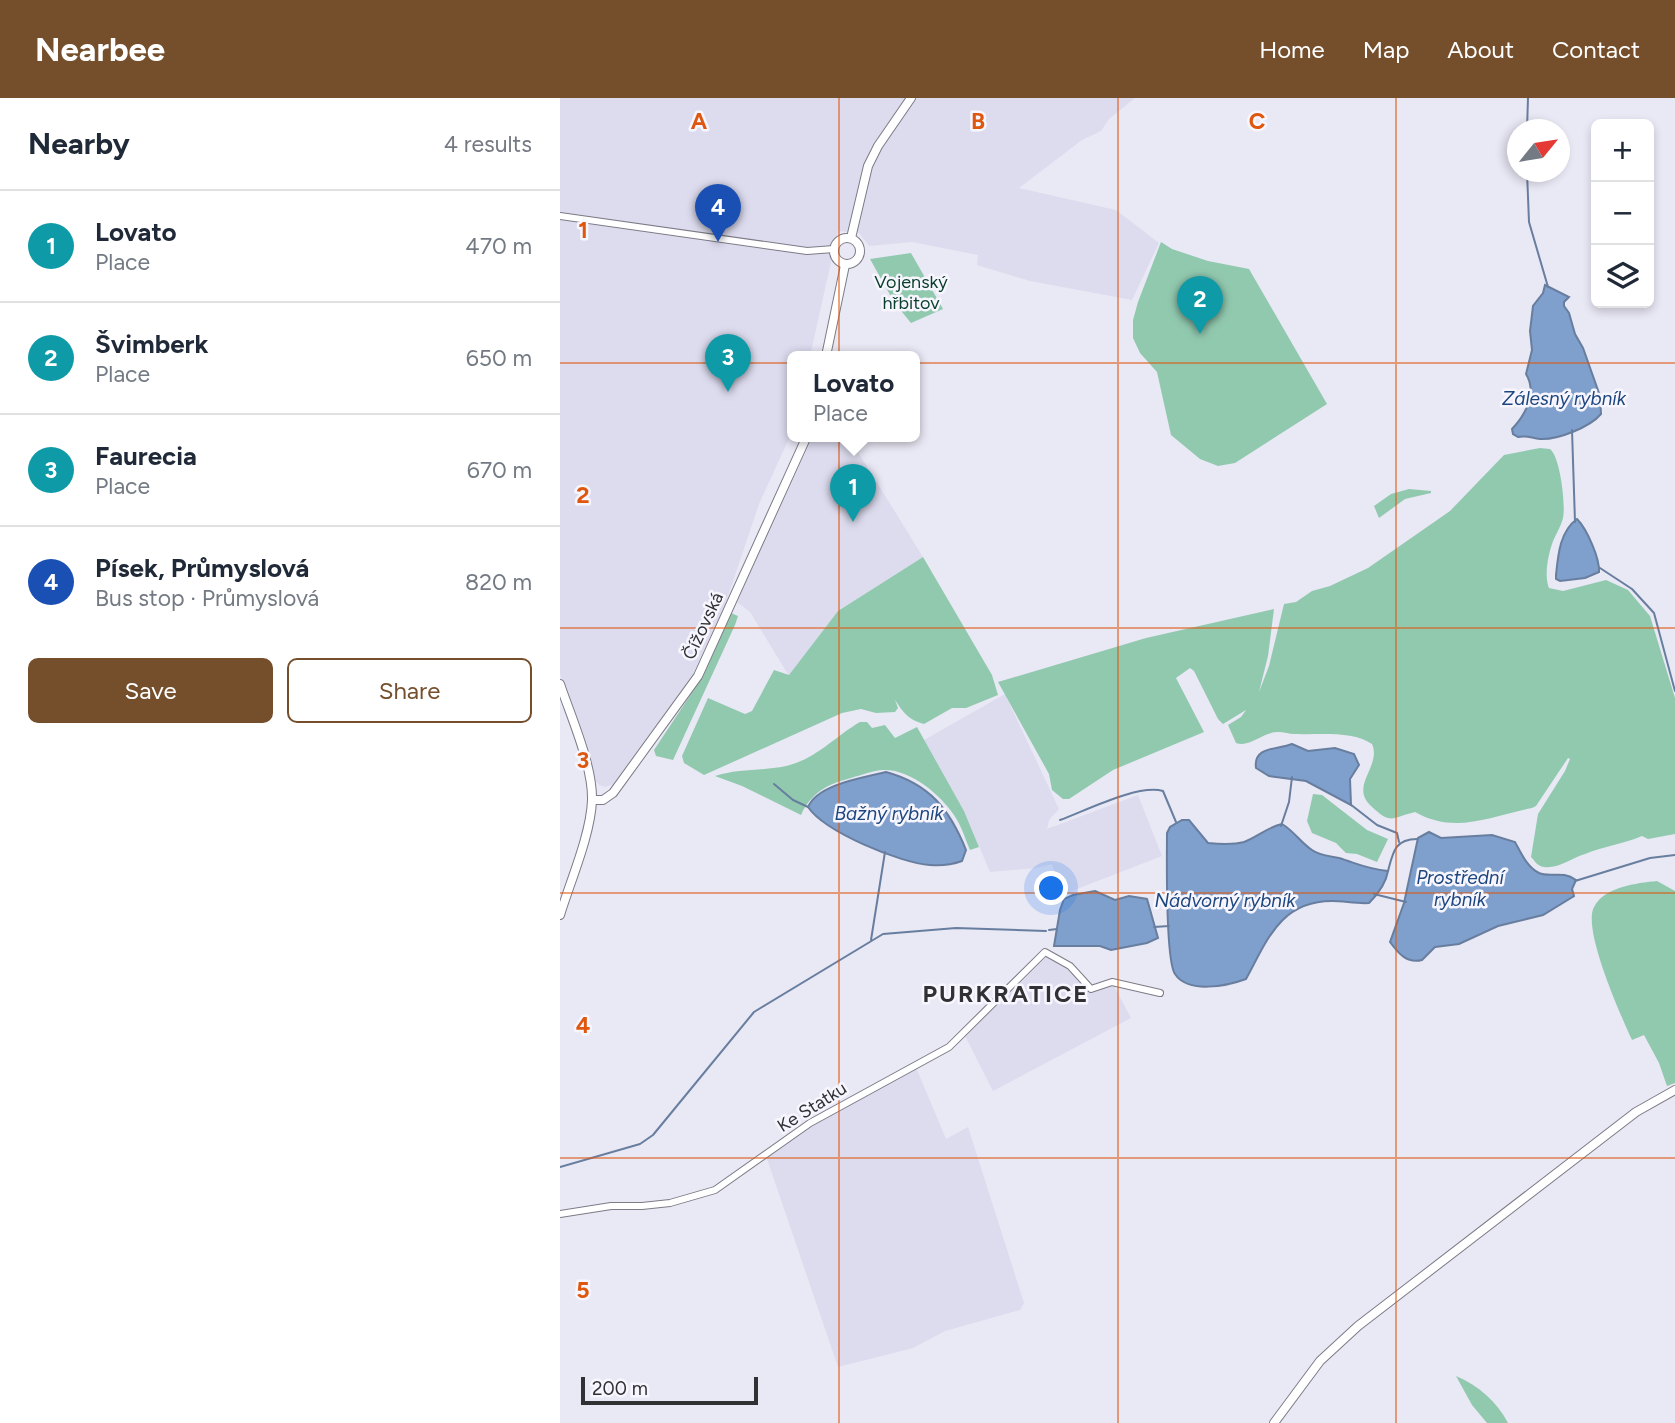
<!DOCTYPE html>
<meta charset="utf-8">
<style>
body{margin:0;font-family:Figtree,sans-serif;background:#f6f6f7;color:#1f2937}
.controls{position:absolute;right:21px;top:21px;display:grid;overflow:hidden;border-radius:10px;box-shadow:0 4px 10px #0003}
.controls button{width:63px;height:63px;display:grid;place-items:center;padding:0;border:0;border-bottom:2px solid #e0e1e3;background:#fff;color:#1f2937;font:35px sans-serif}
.compass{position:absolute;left:947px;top:21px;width:63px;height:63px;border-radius:50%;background:#fff;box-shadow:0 4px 10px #0003;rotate:60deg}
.scale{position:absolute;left:21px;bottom:18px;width:177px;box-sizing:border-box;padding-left:7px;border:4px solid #313135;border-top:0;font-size:19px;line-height:24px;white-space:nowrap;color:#313135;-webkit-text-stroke:5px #f7f6fe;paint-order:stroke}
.you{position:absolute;left:492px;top:791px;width:24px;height:24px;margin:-18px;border:5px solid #fff;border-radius:50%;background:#1a73e8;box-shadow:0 0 0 10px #1a73e833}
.badge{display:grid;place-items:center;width:46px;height:46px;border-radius:50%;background:#754f2c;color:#fff;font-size:23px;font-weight:700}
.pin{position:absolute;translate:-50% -58px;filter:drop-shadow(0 2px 4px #0008)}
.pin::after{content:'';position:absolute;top:37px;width:24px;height:21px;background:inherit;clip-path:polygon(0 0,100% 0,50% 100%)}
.popup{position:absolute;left:227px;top:253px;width:133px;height:91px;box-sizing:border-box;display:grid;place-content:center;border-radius:10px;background:#fff;filter:drop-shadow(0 2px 5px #0005);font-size:23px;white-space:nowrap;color:#747a83}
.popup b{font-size:26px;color:#1f2937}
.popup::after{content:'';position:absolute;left:50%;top:100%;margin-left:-14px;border:14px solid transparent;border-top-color:#fff}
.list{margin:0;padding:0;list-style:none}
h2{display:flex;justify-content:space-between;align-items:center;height:91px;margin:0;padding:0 28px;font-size:30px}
h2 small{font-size:23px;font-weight:400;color:#747a83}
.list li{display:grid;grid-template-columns:46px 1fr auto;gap:21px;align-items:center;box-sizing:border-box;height:112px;padding:0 28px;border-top:2px solid #e0e1e3}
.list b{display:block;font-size:26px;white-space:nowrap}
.list p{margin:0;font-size:23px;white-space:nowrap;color:#747a83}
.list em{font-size:23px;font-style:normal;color:#747a83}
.actions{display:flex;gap:14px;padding:21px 28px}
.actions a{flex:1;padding:16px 0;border:2px solid #754f2c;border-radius:10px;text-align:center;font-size:24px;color:#754f2c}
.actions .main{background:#754f2c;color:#fff}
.icon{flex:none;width:38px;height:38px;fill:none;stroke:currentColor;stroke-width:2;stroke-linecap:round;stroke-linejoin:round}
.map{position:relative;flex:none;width:1115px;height:1325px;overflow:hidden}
header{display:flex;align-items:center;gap:42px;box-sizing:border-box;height:98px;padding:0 35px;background:#754f2c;color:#fff}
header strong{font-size:33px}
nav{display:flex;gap:38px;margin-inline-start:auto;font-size:24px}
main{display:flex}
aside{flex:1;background:#fff}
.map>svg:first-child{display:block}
.built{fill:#dddcef}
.green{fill:#91c9af}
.water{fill:#7f9fcc;stroke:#687e9f;stroke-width:2}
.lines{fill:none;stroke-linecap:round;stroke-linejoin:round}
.stream{stroke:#687e9f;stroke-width:2}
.minor-casing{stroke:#7c7b86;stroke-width:8}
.tertiary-casing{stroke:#7c7b86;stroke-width:10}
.minor{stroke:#fff;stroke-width:6}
.tertiary{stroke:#fff;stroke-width:8}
.grid{fill:none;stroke:#df570e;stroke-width:2;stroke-opacity:0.55}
.labels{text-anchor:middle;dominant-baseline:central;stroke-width:5;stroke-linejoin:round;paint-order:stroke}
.park-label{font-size:18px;fill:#093e2b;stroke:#f7f6fe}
.street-label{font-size:18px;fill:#313135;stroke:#f7f6fe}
.water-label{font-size:19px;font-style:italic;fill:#1d457e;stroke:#f7f6fe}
.district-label{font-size:24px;font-weight:bold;letter-spacing:2px;fill:#313135;stroke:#f7f6fe}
.grid-label{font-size:23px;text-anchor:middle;font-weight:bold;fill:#df570e;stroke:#f7f6fe;stroke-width:5;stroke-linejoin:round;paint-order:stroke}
</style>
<header>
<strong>Nearbee</strong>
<nav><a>Home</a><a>Map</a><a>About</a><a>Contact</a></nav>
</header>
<main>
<aside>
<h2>Nearby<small>4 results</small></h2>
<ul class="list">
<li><span class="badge" style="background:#0f9aa8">1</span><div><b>Lovato</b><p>Place</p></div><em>470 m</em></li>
<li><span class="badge" style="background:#0f9aa8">2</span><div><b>Švimberk</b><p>Place</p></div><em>650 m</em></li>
<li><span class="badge" style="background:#0f9aa8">3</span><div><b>Faurecia</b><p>Place</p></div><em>670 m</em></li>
<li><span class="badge" style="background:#1a4fb4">4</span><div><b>Písek, Průmyslová</b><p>Bus stop · Průmyslová</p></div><em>820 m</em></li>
</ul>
<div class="actions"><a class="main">Save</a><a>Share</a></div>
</aside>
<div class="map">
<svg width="1115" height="1325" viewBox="0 0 1115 1325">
<rect width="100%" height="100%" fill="#e9e8f5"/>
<g class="built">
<path d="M0,0H575L549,21L541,33L522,42L459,90L556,112L599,145L572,202L470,183L417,167L418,157L352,144L309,148L299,135L278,133L250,258H232V334L199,406L165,507L133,576L54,686L45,689L39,687L35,682L0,576Z"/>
<path d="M253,338H288L363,459L278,513L229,578L190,514L177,504Z"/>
<path d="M445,596L499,711L489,722L487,731L578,697L602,758L504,796L494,798L495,775L492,766L476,770L430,774L404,713L364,642Z"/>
<path d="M485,854L492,857L529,886L552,884L571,920L433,993L403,934Z"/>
<path d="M355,967L386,1041L408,1029L464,1205L460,1212L385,1233L353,1250L278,1269L205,1055L250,1025Z"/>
</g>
<g class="green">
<path d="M601,144L612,151L648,163L689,171L767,306L675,365L658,368L640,361L611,337L597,274L580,255L573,240V222L578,204Z"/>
<path d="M351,155L383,211L351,225L334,204L310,161Z"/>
<path d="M980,350L990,351C1000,358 1006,407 1003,420C1001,429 995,437 992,446C988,458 984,478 989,490L1003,493L1046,482L1068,492L1090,518L1115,600V736L1088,741L1082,738C1064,746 1044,748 1025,756C1012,760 998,771 984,769C977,768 975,763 971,759L978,716L1005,673L1010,661L1008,660L976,708L972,710C930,718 896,737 855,714C831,720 831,727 811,708C789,688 822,668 812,646C792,632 758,637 735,636C729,636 724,634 718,634C703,634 690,650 676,645L668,627L681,619L686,612L663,626L658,621L634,573L630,570L616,580L644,634L553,672L509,701H503L492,692L489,676L438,584L586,540L714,511L708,558L699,594L709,568L724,506L736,504L752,493L770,488L808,470L890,413L944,357Z"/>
<path d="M849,391L871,393V395L845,401L819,420L814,408L831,396Z"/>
<path d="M363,459L432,577L438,597L406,610H392L364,626C348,622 343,614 335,602L338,610L335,614L316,615L301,611L282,615L144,677L124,665L122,658L148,600L185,616L192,613L214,572L229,577L278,513Z"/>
<path d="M171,515L178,518L175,527L113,662L96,658L94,652L143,578Z"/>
<path d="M300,624H307L312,630L325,627L335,640L357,629L404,713L419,749L410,752C405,740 401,727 394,717C380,696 349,670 322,672C312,673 301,677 291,680C267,686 251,695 241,717L182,688L155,678C182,669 213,674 236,665C259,657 279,636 300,624Z"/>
<path d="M753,696L762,697L807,732L828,741L817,764L797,756L786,755L776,745L752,735L747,723Z"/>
<path d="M1097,783L1115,793V985L1107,988L1099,965L1084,937L1072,942C1061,918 1022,831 1034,809C1044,789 1077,785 1097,783Z"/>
<path d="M896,1278C918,1287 937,1304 948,1325H927L912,1307Z"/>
</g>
<g class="water">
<path d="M985,187L1009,199L1004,204V208L1009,215L1015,236L1023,250L1040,298L1041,316C1030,329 998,342 980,341C971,340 966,337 958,339L953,336L952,331C967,315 977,294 966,276L972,252L970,233L973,208L983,195Z"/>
<path d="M1017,421C1027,431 1040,461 1039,474L1025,480L1000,483L996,481V477C998,457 1000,433 1017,421Z"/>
<path d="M732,646L748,653L775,650L794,656L799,667L790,681L791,707L746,683L709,678L696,670C693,648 717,652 732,646Z"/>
<path d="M326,674C370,686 390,712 406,752L402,763C391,767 382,768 370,767C340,765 265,734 248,709C258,686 303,680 326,674Z"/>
<path d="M622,722H629L648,745C659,746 673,747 684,744C697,739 708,729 722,726C734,733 741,745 752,752C760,758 770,758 779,760C798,766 807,771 828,773C826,785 818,796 809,805C797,806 784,803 772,803C720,803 707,843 686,881C667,888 628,896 615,876C605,861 607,759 607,735L610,729Z"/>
<path d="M869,734L881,740L932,737L955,744C961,755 967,769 979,775C991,780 1002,772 1016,782L1012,791L1014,798L983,817L938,828L899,846L875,849L862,862C847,866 838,855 830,844L844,805L858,740Z"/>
<path d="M535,793L555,802L569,798L587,801L598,840L587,845L551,852L540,848H494L500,812L504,801L513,797Z"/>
</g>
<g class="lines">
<g class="stream">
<path d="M967,32L968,0"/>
<path d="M967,74L969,124L988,189"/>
<path d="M1012,332L1015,424"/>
<path d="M1040,470L1072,491L1094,515L1115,593"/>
<path d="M214,686L233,702L248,709"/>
<path d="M790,706L817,727L837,735L839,744"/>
<path d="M500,722C525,713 577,686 603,693L616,724"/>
<path d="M721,728L729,704L732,679"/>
<path d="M828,773C833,754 835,741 857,741"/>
<path d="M1015,783L1090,760L1115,757"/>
<path d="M814,796L846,804"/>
<path d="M594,829L609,828"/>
<path d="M489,832L497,831"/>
<path d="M311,842L325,754"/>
<path d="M0,1069L80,1046L93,1037L194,914L323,836L396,830L486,833"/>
</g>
<defs>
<g id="minor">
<path d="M0,118L247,153L274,151"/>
<path d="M0,1116L51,1108H82L110,1105L155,1092L250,1025L389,949L485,854L510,868L531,891L552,884L600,895"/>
</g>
<g id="tertiary">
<circle cx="287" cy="153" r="13"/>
<path d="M291,140L308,68L318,48L351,0"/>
<path d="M266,258L285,167"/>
<path d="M0,586C11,619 33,668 32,702C31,736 10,784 0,817"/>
<path d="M32,702H43L53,695L138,578L247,338"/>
<path d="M714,1325L760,1263L798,1228L1076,1014L1115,992"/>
</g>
</defs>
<use href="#minor" class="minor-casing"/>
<use href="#tertiary" class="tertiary-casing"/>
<use href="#minor" class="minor"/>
<use href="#tertiary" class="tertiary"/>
</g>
<path class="grid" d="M279,0V1325M558,0V1325M836,0V1325M0,265H1115M0,530H1115M0,795H1115M0,1060H1115"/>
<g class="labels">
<g class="park-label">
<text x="351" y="184">Vojenský<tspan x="351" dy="21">hřbitov</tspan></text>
</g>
<g class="street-label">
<text transform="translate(143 528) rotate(-65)">Čížovská</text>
<text transform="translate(252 1009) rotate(-32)">Ke Statku</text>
</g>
<g class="water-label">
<text x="1004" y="300">Zálesný rybník</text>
<text x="329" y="715">Bažný rybník</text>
<text x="900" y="779">Prostřední<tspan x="900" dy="22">rybník</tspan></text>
<text x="665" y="802">Nádvorný rybník</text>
</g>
<g class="district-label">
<text x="446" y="895">PURKRATICE</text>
</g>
</g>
<g class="grid-label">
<text x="139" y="31">A</text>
<text x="418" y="31">B</text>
<text x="697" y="31">C</text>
<text x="23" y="140">1</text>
<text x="23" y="405">2</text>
<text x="23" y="670">3</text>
<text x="23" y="935">4</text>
<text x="23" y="1200">5</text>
</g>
</svg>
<div class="controls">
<button>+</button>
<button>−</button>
<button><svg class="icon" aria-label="layers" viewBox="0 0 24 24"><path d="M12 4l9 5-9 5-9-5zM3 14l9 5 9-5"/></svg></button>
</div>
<svg class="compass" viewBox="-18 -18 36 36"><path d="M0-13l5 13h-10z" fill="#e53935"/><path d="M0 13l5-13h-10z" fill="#747a83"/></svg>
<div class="scale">200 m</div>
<div class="you"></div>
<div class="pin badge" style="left:293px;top:424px;background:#0f9aa8">1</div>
<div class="popup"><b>Lovato</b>Place</div>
<div class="pin badge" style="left:640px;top:236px;background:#0f9aa8">2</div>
<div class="pin badge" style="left:168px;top:294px;background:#0f9aa8">3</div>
<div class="pin badge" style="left:158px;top:144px;background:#1a4fb4">4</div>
</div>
</main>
